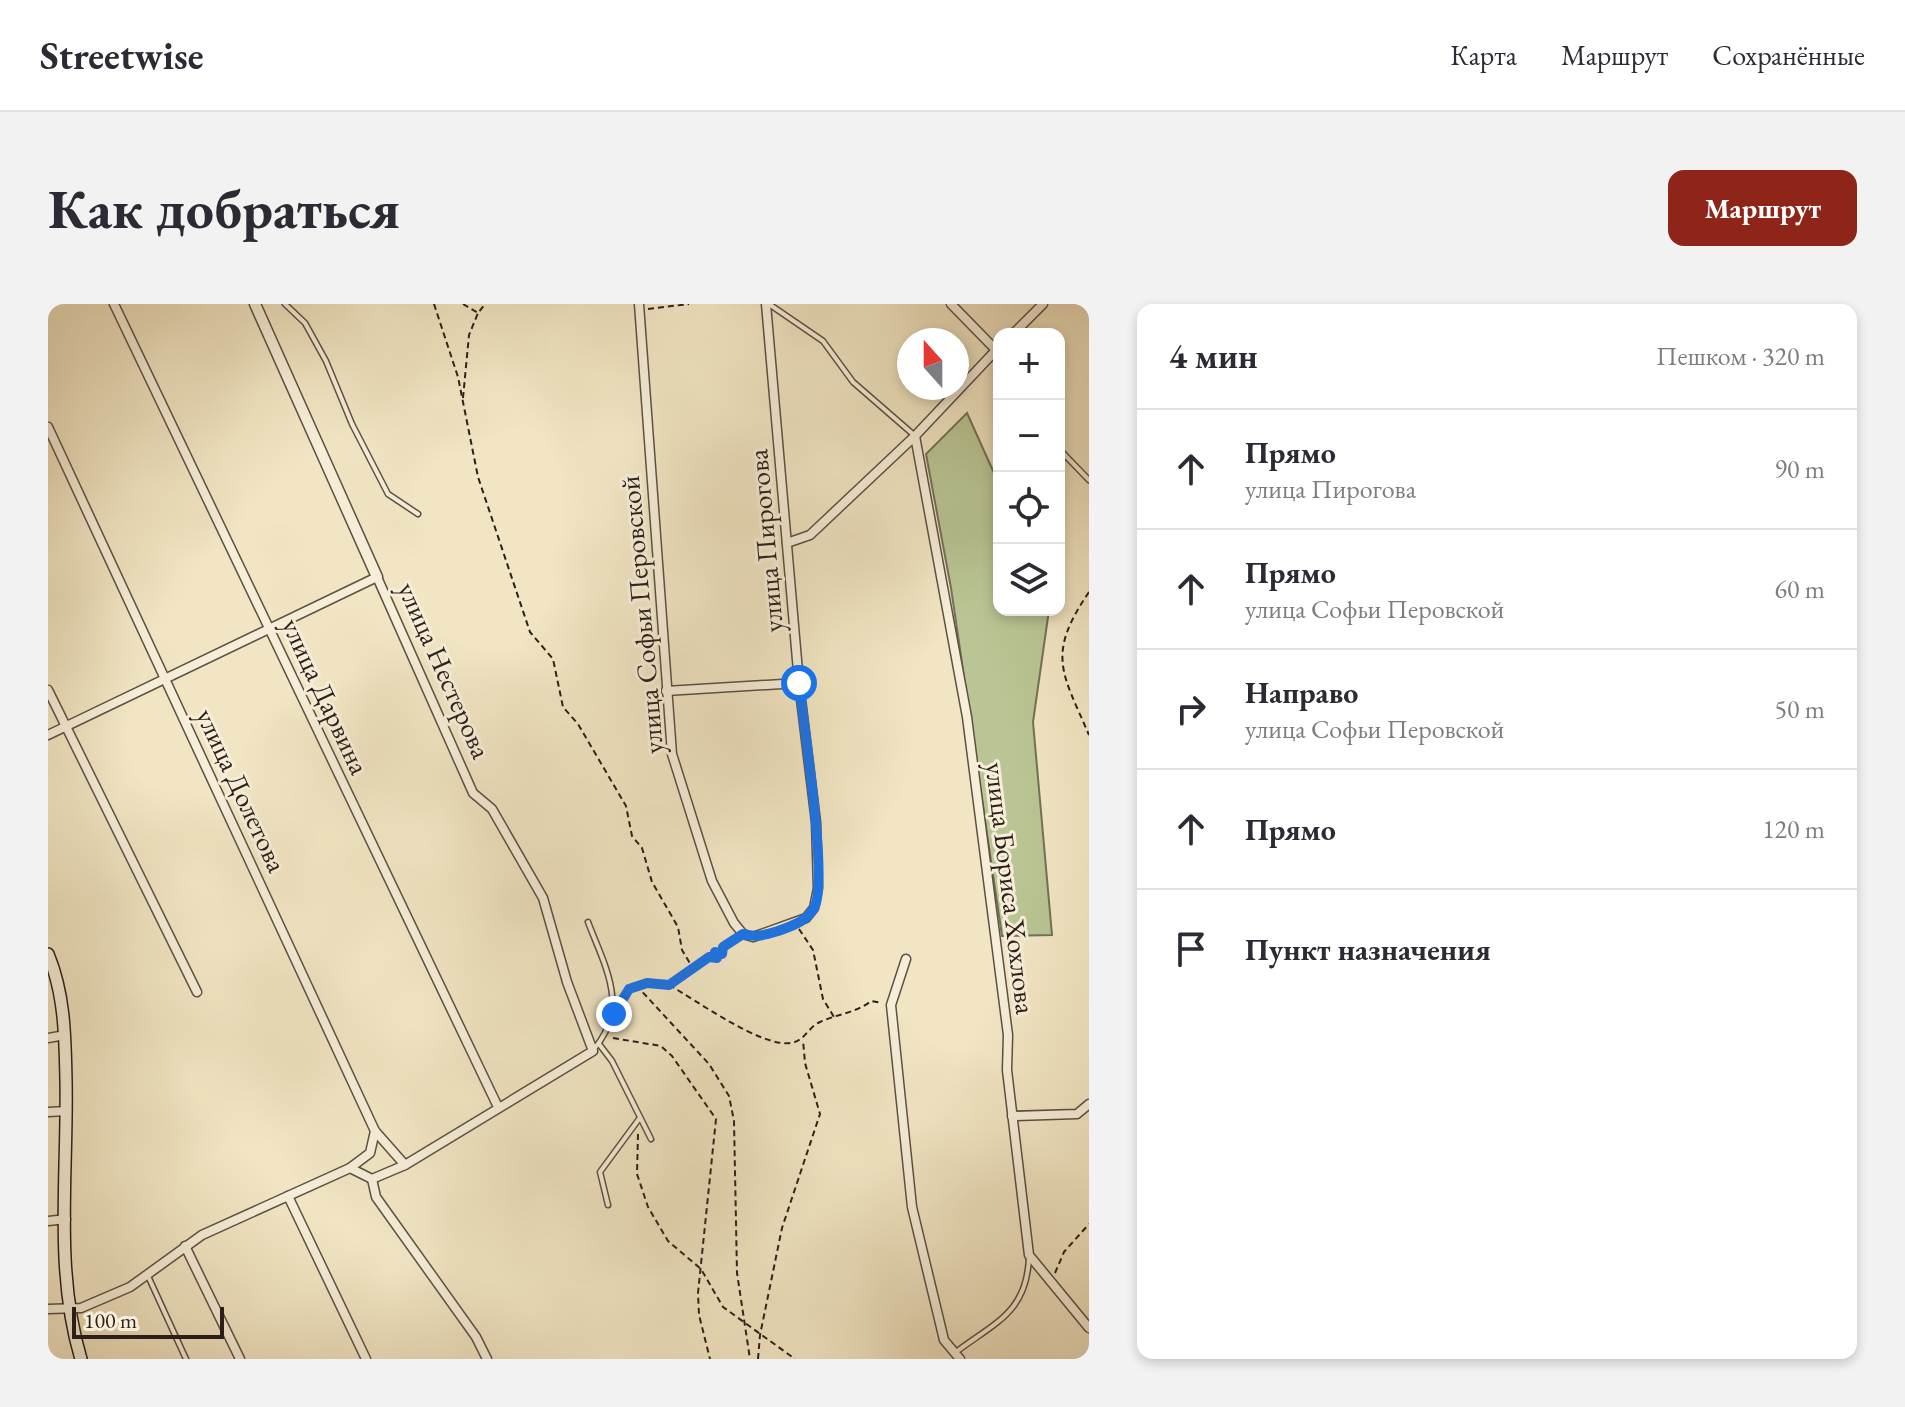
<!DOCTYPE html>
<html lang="ru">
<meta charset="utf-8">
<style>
body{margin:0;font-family:"EB Garamond",serif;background:#f2f2f3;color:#2b2b33}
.controls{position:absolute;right:24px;top:24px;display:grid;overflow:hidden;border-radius:16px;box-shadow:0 4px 12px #0003}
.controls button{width:72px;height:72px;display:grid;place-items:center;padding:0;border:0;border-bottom:2px solid #e1e1e2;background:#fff;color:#2b2b33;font:40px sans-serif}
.compass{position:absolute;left:849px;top:24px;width:72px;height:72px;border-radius:50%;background:#fff;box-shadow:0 4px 12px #0003;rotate:339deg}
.scale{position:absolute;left:24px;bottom:20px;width:152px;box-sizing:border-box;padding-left:8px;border:4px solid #2c1f19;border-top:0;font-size:22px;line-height:28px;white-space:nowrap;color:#2c1f19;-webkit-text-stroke:6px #f6eed8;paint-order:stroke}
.stop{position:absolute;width:24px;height:24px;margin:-18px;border:6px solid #1a73e8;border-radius:50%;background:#fff}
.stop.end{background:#1a73e8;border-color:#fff;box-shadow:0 2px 8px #0008}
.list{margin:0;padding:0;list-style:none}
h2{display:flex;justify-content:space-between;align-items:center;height:104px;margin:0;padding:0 32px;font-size:34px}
h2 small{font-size:26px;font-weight:400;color:#7c7c81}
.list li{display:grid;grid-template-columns:52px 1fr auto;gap:24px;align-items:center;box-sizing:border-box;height:120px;padding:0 32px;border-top:2px solid #e1e1e2}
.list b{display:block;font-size:30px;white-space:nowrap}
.list p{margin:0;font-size:26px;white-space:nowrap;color:#7c7c81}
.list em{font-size:26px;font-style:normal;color:#7c7c81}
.icon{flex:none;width:44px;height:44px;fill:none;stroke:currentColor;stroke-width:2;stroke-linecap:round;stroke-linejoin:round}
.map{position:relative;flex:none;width:1041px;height:1055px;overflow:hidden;border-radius:16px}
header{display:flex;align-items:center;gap:48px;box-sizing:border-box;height:112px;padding:0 40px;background:#fff;border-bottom:2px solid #e1e1e2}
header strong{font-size:38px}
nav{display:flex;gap:44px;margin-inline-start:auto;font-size:28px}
.intro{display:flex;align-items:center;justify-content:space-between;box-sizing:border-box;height:192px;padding:0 48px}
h1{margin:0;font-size:56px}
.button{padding:20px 36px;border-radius:16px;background:#8f2418;color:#fff;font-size:28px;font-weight:700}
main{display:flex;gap:48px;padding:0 48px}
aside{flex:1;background:#fff;border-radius:16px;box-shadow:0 4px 12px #0003}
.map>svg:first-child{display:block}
.green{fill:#b9c594;stroke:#727256;stroke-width:2}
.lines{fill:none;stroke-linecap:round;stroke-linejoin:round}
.service-casing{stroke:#5d5044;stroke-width:7}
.minor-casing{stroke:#5d5044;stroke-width:11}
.tertiary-casing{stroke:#5d5044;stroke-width:13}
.secondary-casing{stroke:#2c1f19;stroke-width:14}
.path{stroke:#2c1f19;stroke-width:2;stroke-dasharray:6 4;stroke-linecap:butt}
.service{stroke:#f6eed8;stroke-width:4}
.minor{stroke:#f6eed8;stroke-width:8}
.tertiary{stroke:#f6eed8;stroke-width:10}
.secondary{stroke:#f6eed8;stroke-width:11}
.route{stroke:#1a73e8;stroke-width:10}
.labels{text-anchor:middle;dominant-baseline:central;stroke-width:6;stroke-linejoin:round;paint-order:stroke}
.street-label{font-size:28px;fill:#2c1f19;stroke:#f6eed8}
</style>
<header>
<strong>Streetwise</strong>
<nav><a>Карта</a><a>Маршрут</a><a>Сохранённые</a></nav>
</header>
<div class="intro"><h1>Как добраться</h1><a class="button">Маршрут</a></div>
<main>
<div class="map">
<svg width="1041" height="1055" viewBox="0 0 1041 1055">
<rect width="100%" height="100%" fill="#f1e5c3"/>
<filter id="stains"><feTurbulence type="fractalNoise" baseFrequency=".0025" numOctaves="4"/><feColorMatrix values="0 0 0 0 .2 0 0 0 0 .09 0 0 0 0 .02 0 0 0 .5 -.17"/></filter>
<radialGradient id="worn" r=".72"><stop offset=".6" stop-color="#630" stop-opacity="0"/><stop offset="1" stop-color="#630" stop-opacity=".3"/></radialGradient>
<path class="green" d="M919,109L951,180V306H1001L985,418L1004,631L954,632L903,284L878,150Z"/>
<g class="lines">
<defs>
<g id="service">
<path d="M237,0L257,19L278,57L304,120L340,190L370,210"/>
<path d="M721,0L775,37L805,78L866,131"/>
<path d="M1011,145L1041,176"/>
<path d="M540,618C557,663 582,703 546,745"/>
<path d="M551,740L564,757L603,835"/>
<path d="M560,901L552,868L591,815"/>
<path d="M100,972L138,1055"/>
<path d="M908,1048C948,1018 979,1008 981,953"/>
</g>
<g id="minor">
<path d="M66,0L450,803"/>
<path d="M591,0L624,450L664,577L686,619L695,630L705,633L758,614L766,604L770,584L768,518L751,379L718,0"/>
<path d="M903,0L948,46"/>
<path d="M965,30L995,0"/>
<path d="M0,123L327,827L357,861"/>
<path d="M867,132L919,413L960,731L959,766L981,951L1041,1024"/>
<path d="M739,239L762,231L867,132L951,43"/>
<path d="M0,386L149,688"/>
<path d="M618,387L751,379"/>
<path d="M0,431L329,273L425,489L444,505L495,594L519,678L545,747L357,861L324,875L302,864L154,931L82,983L33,1004L0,1005"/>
<path d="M858,655L843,701L864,903L896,1036L912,1055"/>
<path d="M0,734L17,731"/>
<path d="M0,808L19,807"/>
<path d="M964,812L1029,810L1041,800"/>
<path d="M302,864L322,849L327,827"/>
<path d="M324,875L328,893L428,1033L439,1055"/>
<path d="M240,892L318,1055"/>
<path d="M0,917L18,915"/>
<path d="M137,942L192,1055"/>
</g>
<path id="tertiary" d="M207,0L329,273"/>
<path id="secondary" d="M0,650C17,691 17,733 18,776C20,868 6,966 33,1055"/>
</defs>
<use href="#service" class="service-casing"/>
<use href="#minor" class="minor-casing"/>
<use href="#tertiary" class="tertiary-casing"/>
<use href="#secondary" class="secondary-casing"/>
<g class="path">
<path d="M386,0L410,73L430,173L482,328L505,355L515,403L530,420L578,502L584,532L594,544L604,578L630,623L634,646L646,666"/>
<path d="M415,0L430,9L437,0"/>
<path d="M600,5L641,0"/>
<path d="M415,94L421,31L430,9"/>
<path d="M1041,288C998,351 1014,368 1041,431"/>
<path d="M751,625L765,646L775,695L786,713"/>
<path d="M588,681L661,760L681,792L686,817L689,969L702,1055"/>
<path d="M621,681C648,696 714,744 743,739C757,737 760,723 772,718C789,710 808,709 823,697L834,699"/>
<path d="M571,702C587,675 593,679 621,681L661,653L669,654L667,648L674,650L675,643L688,634"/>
<path d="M565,734L613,742L624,752L668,815L650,989L651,1011L662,1055"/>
<path d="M590,830L589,870L600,903L620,937L653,965L675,1003L747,1055"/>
<path d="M1007,969L1016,948L1041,920"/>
<path d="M710,1055L712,1031L734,924L772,810L757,759L755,736"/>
</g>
<use href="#service" class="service"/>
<use href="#minor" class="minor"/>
<use href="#tertiary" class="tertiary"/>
<use href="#secondary" class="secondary"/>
</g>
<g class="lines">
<path class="route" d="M566,710L581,685L599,679L621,681L661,653L669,654L667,648L674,650L675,643L695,630C708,634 717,631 730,627C743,622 758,618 766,604C781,579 755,417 751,379"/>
</g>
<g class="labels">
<g class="street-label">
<text transform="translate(717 237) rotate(-95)">улица Пирогова</text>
<text transform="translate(593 311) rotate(-95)">улица Софьи Перовской</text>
<text transform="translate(397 366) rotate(66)">улица Нестерова</text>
<text transform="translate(278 392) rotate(65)">улица Дарвина</text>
<text transform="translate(194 486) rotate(65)">улица Долетова</text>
<text transform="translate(963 584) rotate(83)">улица Бориса Хохлова</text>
</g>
</g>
<rect width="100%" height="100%" filter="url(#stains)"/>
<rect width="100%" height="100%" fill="url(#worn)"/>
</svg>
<div class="controls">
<button>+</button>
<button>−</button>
<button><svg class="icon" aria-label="locate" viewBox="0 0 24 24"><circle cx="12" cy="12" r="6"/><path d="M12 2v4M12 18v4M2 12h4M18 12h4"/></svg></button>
<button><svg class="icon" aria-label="layers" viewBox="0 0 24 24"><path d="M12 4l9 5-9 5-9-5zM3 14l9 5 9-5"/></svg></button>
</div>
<svg class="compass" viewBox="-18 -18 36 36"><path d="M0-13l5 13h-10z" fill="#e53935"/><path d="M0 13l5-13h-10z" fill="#7c7c81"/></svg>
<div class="scale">100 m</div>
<div class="stop" style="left:751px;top:379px"></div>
<div class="stop end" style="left:566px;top:710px"></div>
</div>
<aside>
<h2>4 мин<small>Пешком · 320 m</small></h2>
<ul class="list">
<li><svg class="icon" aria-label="ahead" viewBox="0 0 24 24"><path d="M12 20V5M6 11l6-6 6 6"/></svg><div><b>Прямо</b><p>улица Пирогова</p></div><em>90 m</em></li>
<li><svg class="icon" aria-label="ahead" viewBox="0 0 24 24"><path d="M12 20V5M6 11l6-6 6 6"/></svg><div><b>Прямо</b><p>улица Софьи Перовской</p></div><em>60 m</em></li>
<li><svg class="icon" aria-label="right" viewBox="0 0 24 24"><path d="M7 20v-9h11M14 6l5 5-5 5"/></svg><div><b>Направо</b><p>улица Софьи Перовской</p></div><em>50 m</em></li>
<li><svg class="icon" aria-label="ahead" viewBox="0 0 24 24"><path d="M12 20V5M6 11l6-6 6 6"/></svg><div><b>Прямо</b></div><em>120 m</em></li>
<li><svg class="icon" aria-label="arrive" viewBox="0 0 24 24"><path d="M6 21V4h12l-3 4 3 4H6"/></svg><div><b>Пункт назначения</b></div></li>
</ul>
</aside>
</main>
